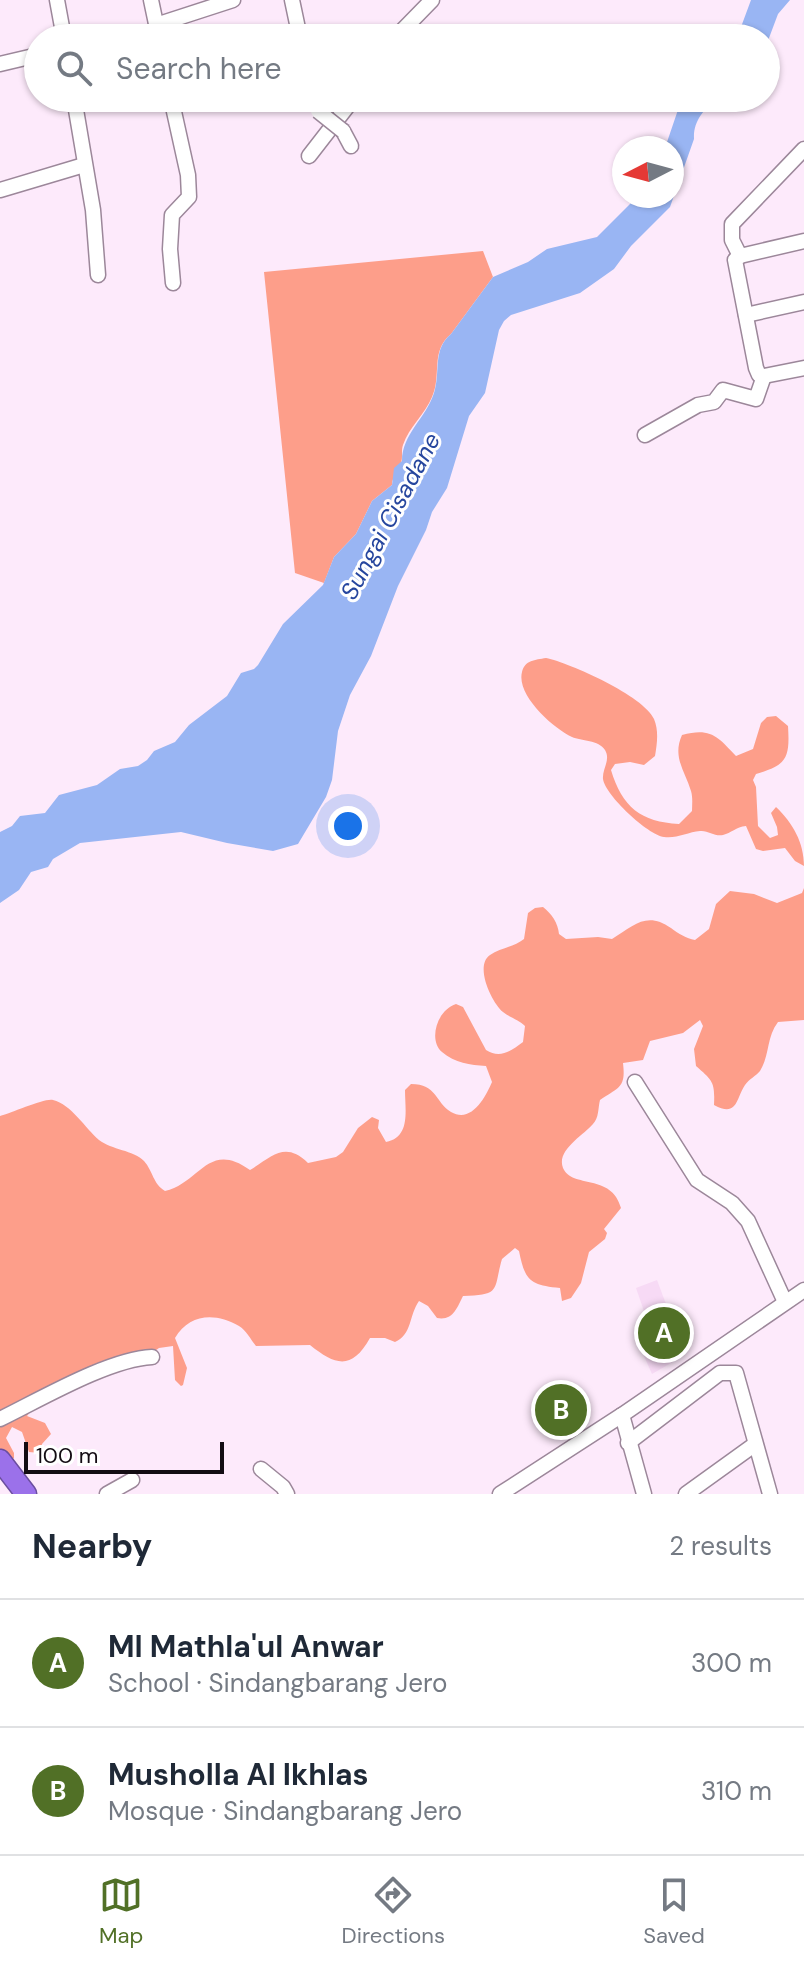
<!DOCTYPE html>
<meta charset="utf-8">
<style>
body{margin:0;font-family:"DM Sans",sans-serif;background:#f2f2f3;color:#1f2937}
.compass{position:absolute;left:612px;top:136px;width:72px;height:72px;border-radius:50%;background:#fff;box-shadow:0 2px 6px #0004;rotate:264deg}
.scale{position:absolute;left:24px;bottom:20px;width:200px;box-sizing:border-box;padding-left:8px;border:4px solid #130c13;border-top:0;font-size:22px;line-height:28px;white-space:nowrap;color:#130c13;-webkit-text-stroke:6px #fff;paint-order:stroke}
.you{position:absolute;left:348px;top:826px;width:28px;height:28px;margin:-20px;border:6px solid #fff;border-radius:50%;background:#1a73e8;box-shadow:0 0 0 12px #1a73e833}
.badge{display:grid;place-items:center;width:52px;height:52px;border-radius:50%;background:#517026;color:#fff;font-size:26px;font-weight:700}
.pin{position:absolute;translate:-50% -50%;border:4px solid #fff;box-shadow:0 2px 8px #0006}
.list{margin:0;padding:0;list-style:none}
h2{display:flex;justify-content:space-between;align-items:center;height:104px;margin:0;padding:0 32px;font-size:34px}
h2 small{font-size:26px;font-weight:400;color:#747a83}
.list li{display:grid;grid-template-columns:52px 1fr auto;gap:24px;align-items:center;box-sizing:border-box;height:128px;padding:0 32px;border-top:2px solid #e0e1e3}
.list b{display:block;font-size:30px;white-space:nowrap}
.list p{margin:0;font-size:26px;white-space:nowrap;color:#747a83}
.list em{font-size:26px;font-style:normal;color:#747a83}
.icon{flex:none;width:44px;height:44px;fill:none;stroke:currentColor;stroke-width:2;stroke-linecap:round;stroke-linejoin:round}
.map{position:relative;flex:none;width:804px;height:1494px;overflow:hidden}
.search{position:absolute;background:#fff;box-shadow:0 2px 6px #0004;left:24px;right:24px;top:24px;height:88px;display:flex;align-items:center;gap:20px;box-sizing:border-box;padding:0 28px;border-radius:44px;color:#747a83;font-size:30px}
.sheet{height:360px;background:#fff}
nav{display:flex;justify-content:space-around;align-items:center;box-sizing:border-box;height:112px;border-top:2px solid #e0e1e3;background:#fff;font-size:22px;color:#747a83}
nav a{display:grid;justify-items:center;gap:4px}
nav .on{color:#517026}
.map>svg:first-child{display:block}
.built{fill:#f7daf5}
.forest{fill:#fd9e8a}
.water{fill:#99b5f3}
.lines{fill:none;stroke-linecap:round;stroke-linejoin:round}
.minor-casing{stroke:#9c879a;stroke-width:17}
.highway-casing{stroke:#6b4e9f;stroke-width:23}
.minor{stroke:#fff;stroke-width:14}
.highway{stroke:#9b71ea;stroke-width:20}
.minor-bridge-casing{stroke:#9c879a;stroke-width:17;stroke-linecap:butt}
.minor-bridge{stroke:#fff;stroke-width:14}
.labels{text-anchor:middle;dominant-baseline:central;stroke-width:6;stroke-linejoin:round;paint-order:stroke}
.water-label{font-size:24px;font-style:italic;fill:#26469e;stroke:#fff}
</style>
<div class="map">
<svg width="804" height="1494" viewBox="0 0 804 1494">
<rect width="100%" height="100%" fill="#fdeafb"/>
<path class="built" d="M657,1280L685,1355L652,1374L644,1356L656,1346L636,1288Z"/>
<g class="forest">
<path d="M483,251L493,277L451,334C430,351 442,375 432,397C425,414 409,427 403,445C401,450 403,457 401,463C399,471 392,476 392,485L372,501L356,534L334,557L324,583L295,573L264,272Z"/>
<path d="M546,658C570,663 644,696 654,719C659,731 657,744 655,756L644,765L630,762L615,764L611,770C622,807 641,822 679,824L692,811C692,805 693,798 691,791C685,771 672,757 682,735C711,727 718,737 736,756L753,749L761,723L767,717L776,716L788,726C790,758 787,765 756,774L753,780L756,787L758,826L770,838L778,835L777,827L771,813L776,807C793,823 804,843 804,866L795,861L785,848L763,851L756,849L746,826C736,827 731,833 723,835C715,837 708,830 700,831C688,832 676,839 664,837C648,835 605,795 603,779C602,769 611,760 605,750C599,740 581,741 572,737C553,728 516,695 522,672C525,660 535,660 546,658Z"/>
<path d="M804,888V1020L778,1022C766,1038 770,1055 760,1071C756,1076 749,1079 745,1085C736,1098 738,1118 714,1105C715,1082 713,1081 696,1066L694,1049L703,1026L700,1020L683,1033L650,1041L643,1060L623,1063C626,1088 619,1087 600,1100C598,1108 599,1118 593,1124C584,1135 556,1150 563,1168C572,1189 612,1173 621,1208L604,1229L607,1233L605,1239L589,1252L581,1283L571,1298L562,1301L560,1288C530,1285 525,1281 519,1251L515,1248L502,1259C493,1290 502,1295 463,1296C457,1308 453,1321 437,1318L428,1306L419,1301C409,1315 412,1335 395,1342L385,1338H370C352,1370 336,1366 310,1345L256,1346C251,1340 246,1330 239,1326C215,1312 189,1314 175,1338L187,1368L183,1385L181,1386L175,1380L173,1346L159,1348L152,1353L139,1351L133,1357L44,1394L27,1416L45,1423L51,1434L42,1444L40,1453L29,1452L22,1432L12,1427L6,1438L14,1453V1458L8,1463L0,1460V1116C12,1113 44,1098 53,1100C71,1104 86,1129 99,1140C112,1150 133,1150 144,1161C153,1171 153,1184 165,1191C200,1183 208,1140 250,1170C273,1156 285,1141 308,1163L336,1157L343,1152L358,1128L372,1117L379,1120L378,1128L386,1142C411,1137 405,1110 405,1090L411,1084C437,1084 435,1102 451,1112C472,1124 486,1096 492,1082L486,1066C470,1065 455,1063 442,1052C428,1040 437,1010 456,1004L463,1007L486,1050C500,1059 511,1051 523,1042L525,1026C518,1019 510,1018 503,1012C492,1003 474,966 490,955C500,948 514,947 524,939L528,913L535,908L543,907C552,914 558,923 559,934L566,939L598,937L612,939C634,925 647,911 671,928C679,934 686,938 695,940L709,929L716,904L730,891L754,894L777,903L802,893Z"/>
</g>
<g class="water">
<path d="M751,0H790L778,14L766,46V38H728L741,27Z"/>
<path d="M682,98H716C704,110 693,121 694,139L670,207L631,246L614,269L580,293L511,315L504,321L499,330L485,393L469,416L447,488L432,512L426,530L398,586L371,656L350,695L338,731L332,780L326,797L298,844L273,851L227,843L181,832L80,843L53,859L48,867L31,872L19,890L0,903V832L12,826L20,816L45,813L59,795L97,785L120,769L138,766L147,760L154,751L175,742L189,725L227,696L241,673L254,669L258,665L283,624L323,585L334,557L356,534L372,501L392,485L394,468L402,461C402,434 426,418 434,393C441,371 432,350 451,334L493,277L528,262L547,249L597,237L638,196H672V148H665Z"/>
</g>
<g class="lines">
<defs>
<g id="minor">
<path d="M57,0L64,38"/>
<path d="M151,0L159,38"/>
<path d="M292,0L300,38"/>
<path d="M156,25L233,0"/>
<path d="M395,38L432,0"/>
<path d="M0,64L38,55"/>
<path d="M74,98L93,210L98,275"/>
<path d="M171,98L188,175L189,197L172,215L170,249L173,283"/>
<path d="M343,131L351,146"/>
<path d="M309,156L354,98"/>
<path d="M0,190L84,165"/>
<path d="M740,256L732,240V224L804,149"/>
<path d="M740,256L735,260L756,368L759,375L764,376"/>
<path d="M740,256L804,241"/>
<path d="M746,315L804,302"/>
<path d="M764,376L804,368"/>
<path d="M645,435L698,405L714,402L723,390L756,399L764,376"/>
<path d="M635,1082L697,1180L732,1203L748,1221L785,1302"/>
<path d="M622,1415L644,1494"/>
<path d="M0,1419C41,1399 109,1359 152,1357"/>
<path d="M628,1443L720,1373H736L770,1494"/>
<path d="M261,1469L283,1487L287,1494"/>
<path d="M107,1494L132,1480"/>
<path d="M500,1494L622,1415L804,1290"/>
<path d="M686,1494L754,1445"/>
</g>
<path id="highway" d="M0,1460L26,1494"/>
</defs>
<use href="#minor" class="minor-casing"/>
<use href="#highway" class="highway-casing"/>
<use href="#minor" class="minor"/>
<use href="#highway" class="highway"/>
<defs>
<path id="minor-bridge" d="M318,111L343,131"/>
</defs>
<use href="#minor-bridge" class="minor-bridge-casing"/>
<use href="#minor-bridge" class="minor-bridge"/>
</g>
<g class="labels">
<g class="water-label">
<text transform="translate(390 516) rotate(-62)">Sungai Cisadane</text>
</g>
</g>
</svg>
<svg class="compass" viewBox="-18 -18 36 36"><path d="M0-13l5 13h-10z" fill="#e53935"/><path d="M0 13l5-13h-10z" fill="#747a83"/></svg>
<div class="scale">100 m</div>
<div class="you"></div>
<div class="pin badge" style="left:664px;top:1333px">A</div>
<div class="pin badge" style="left:561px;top:1410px">B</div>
<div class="search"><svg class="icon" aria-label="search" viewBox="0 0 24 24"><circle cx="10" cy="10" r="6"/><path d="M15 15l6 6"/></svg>Search here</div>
</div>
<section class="sheet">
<h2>Nearby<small>2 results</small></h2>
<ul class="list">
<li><span class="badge">A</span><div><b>MI Mathla'ul Anwar</b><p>School · Sindangbarang Jero</p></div><em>300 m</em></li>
<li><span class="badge">B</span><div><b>Musholla Al Ikhlas</b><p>Mosque · Sindangbarang Jero</p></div><em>310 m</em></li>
</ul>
</section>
<nav>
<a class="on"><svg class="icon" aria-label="map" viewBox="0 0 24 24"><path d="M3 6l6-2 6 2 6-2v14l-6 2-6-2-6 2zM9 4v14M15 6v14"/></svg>Map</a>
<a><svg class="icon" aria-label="directions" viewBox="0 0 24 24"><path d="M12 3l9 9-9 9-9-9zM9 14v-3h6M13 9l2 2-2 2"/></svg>Directions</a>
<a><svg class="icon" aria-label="saved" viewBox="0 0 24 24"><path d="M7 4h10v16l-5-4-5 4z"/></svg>Saved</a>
</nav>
